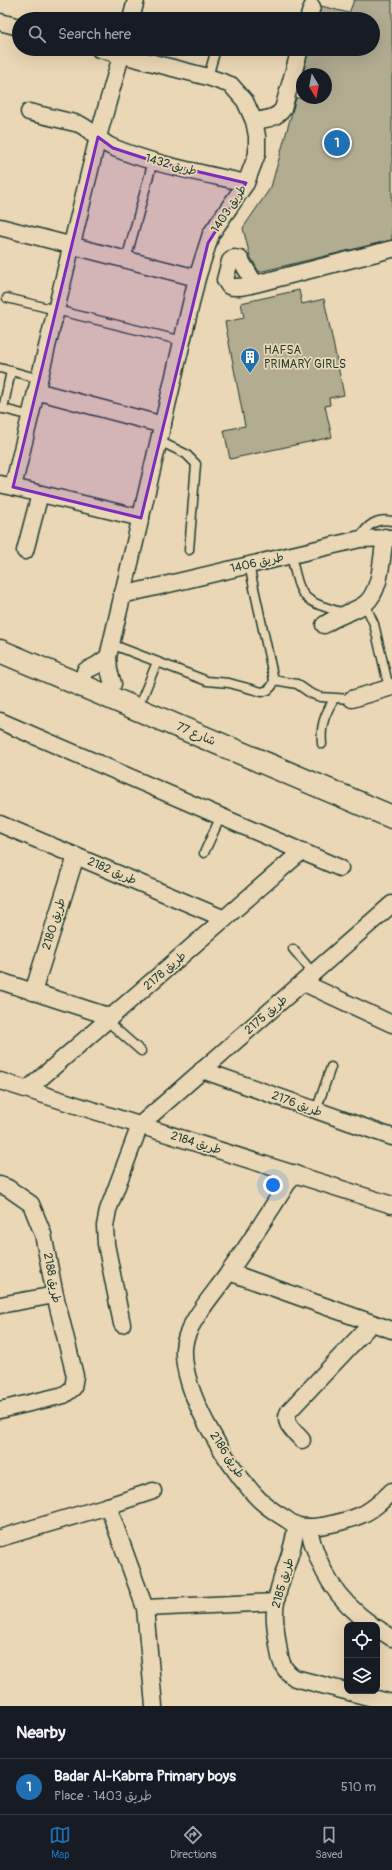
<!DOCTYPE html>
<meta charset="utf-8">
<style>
body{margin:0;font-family:Pangolin,"Playpen Sans Arabic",sans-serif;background:#242831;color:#f1f3f6}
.controls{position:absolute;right:12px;bottom:12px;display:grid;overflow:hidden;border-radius:8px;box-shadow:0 4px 16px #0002}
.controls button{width:36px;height:36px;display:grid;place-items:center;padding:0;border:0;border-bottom:1px solid #363941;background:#171b24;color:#f1f3f6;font:20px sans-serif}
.compass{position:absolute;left:296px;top:68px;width:36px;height:36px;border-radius:50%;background:#171b24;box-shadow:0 4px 16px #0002;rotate:170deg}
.you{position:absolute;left:273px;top:1185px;width:14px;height:14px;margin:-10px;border:3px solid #fff;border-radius:50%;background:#1a73e8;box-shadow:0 0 0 6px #1a73e833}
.badge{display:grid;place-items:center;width:26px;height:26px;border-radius:50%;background:#1f6fb2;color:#fff;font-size:13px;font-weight:700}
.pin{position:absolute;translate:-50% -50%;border:2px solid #fff;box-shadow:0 1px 4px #0006}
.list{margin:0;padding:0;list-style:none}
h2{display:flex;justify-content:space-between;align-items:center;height:52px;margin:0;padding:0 16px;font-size:17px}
h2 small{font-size:13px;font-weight:400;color:#9ea1a6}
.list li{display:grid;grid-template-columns:26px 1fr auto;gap:12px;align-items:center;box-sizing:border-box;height:56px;padding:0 16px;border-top:1px solid #363941}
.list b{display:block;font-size:15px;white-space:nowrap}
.list p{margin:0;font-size:13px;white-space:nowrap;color:#9ea1a6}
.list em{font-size:13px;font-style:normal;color:#9ea1a6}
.icon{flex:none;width:22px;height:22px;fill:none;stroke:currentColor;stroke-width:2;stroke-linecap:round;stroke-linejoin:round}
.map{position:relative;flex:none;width:392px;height:1706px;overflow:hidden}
.search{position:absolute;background:#171b24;box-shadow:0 4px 16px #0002;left:12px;right:12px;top:12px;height:44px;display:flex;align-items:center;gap:10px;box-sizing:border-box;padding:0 14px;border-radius:22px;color:#9ea1a6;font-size:15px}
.sheet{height:108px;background:#171b24}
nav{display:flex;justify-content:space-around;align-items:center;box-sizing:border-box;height:56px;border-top:1px solid #363941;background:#171b24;font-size:11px;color:#9ea1a6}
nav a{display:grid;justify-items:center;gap:2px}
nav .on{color:#1f6fb2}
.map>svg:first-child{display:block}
.building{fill:#b2ac91;stroke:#1f3d34}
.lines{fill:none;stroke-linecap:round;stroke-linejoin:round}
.lane-casing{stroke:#1f3d34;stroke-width:11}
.street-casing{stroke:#1f3d34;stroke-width:19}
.secondary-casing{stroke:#1f3d34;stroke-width:25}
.lane{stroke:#ead7b5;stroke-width:8}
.street{stroke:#ead7b5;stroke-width:16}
.secondary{stroke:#ead7b5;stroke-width:22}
.marked{fill:#7b2cbf;fill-opacity:0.2;stroke:#7b2cbf;stroke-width:3;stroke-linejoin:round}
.labels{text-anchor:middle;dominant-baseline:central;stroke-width:3.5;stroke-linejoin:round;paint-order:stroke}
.street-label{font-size:12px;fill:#1f3d34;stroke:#ead7b5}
.poi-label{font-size:12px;fill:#1f3d34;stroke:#ead7b5;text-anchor:start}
</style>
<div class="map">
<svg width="392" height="1706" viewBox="0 0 392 1706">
<rect width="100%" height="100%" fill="#ead7b5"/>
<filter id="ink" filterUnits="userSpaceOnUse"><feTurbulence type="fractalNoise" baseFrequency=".025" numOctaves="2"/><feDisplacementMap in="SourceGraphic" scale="8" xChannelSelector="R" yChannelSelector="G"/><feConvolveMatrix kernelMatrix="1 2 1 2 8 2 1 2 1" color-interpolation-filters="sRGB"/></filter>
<g filter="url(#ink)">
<g class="building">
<path d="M354,0H392V240L259,272L250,256L243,228L271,187L296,98H326V74H303L309,49H373V19H318L321,6L349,13Z"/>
<path d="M299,290L302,304L324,299L344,395L329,398L330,405L325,406L332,437L230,459L224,430L245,426L225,322L244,318L241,303Z"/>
</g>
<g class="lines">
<defs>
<g id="lane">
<path d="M208,77L216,49"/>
<path d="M126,260L153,161"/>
<path d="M7,298L183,341"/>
<path d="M0,368L40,379"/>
<path d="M0,408L31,416"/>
<path d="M3,409L11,371"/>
<path d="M159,441L186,454L196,464L189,550"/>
<path d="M360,539C366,525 377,518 392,521"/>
<path d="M291,555C301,599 300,600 344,613"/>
<path d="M365,604L374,624L389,688"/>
<path d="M111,644L207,681L229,683L262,692L268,690L272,686L274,680L249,565"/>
<path d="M274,680L297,684L310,693L320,697L352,699"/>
<path d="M143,696L157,662"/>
<path d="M322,744C320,726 325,714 334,699"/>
<path d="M204,853L221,816"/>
<path d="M293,949L314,974"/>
<path d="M107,1021L141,1051"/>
<path d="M316,1111L331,1067"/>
</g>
<g id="street">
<path d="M131,19L136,0"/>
<path d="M308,19L312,7"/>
<path d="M0,22L19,27"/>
<path d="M99,49L208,77L231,85L245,101L254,121L257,136V154L246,183L211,234L197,278L108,657L109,670L113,684"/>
<path d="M29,112L79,124C92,130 100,142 112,147C155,165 202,173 246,183"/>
<path d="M254,121C265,119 276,119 283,109L300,49"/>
<path d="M0,227L197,278"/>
<path d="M255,284L240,259L234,258L230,261L225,280L229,286C237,289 251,285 259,283L392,249"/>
<path d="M36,391L163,425"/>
<path d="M0,484L141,518"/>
<path d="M13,487L98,137L123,49"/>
<path d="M25,551L40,494"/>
<path d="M122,595L360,539L392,538"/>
<path d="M324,625C336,616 354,612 365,604C382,590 381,558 385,537"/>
<path d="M85,671L97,665L108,657"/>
<path d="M352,699L392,687"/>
<path d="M0,721L340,868"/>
<path d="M0,824L225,919"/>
<path d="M0,981L111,1017"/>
<path d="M304,983L392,1024"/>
<path d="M33,992L76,856"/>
<path d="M202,1070L392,1137"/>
<path d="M0,1081L392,1205"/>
<path d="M28,1089L302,851"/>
<path d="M294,1173C273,1206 252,1240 229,1272C216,1292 185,1324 184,1349C182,1392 225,1461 253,1493C262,1504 274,1512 286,1519C290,1522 294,1525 299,1526C314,1530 347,1521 361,1515C373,1510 383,1500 392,1491"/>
<path d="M0,1185L8,1188L31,1204L43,1234L55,1295L75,1376L73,1388L64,1395L0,1410"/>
<path d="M229,1272L392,1330"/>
<path d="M0,1305L55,1295"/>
<path d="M122,1324L106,1244L105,1226L108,1210L140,1125L392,904"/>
<path d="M302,1440C294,1431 282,1423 289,1411L372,1323"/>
<path d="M108,1506L145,1608L154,1706"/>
<path d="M296,1525C294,1554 280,1575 276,1602C273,1616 276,1631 278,1645C280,1660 282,1670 295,1678L392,1703"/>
<path d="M308,1527C319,1570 335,1599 372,1625"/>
<path d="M0,1538L108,1506L153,1491"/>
<path d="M145,1608L276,1602"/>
<path d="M377,1628L392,1638"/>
</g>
<path id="secondary" d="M0,651L392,817"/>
</defs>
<use href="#lane" class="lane-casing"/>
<use href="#street" class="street-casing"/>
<use href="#secondary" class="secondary-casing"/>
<use href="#lane" class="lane"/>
<use href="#street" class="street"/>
<use href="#secondary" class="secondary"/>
</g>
</g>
<path class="marked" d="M98,137L113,148L153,161L246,183L208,243L141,518L13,487Z"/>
<defs>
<symbol id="building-pin" viewBox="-11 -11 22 30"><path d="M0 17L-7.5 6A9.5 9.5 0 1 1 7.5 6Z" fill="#1f6fb2" stroke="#ead7b5"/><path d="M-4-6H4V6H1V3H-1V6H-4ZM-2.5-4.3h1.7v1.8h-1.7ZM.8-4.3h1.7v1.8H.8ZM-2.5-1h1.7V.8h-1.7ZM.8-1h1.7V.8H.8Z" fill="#fff"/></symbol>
</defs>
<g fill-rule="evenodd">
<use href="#building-pin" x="239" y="346" width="22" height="30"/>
</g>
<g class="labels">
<g class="street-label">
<text transform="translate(171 165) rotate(15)">طريق 1432</text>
<text transform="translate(229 209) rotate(-57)">طريق 1403</text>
<text transform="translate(257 563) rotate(-13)">طريق 1406</text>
<text transform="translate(196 734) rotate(23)">شارع 77</text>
<text transform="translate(112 871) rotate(23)">طريق 2182</text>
<text transform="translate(54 924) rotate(-73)">طريق 2180</text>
<text transform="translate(165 971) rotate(-41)">طريق 2178</text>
<text transform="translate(266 1015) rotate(-41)">طريق 2175</text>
<text transform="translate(297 1104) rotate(20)">طريق 2176</text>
<text transform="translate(196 1143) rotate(17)">طريق 2184</text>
<text transform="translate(52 1278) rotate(79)">طريق 2188</text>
<text transform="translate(227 1455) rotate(57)">طريق 2186</text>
<text transform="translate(283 1583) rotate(-74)">طريق 2185</text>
</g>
<g class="poi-label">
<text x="264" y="350">HAFSA<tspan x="264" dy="14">PRIMARY GIRLS</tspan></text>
</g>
</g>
</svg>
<div class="controls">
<button><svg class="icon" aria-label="locate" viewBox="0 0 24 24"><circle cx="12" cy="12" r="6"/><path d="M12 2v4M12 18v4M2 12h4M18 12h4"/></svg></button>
<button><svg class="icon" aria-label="layers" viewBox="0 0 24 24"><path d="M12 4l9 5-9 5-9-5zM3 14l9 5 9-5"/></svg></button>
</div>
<svg class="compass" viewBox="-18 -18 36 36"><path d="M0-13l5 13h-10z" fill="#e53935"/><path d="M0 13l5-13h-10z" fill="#9ea1a6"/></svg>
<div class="you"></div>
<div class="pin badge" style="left:337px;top:143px">1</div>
<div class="search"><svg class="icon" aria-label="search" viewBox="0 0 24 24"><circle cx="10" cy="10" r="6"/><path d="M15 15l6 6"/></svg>Search here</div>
</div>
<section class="sheet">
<h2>Nearby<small></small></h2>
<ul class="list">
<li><span class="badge">1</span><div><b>Badar Al-Kabrra Primary boys</b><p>Place · طريق 1403</p></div><em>510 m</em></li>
</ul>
</section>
<nav>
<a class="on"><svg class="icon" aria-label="map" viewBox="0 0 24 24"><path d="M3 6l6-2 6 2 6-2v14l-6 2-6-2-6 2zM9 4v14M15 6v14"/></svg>Map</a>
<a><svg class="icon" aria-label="directions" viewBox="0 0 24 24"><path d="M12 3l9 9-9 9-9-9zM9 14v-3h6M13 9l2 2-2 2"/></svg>Directions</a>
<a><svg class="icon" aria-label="saved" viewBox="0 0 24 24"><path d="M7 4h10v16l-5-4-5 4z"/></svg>Saved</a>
</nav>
